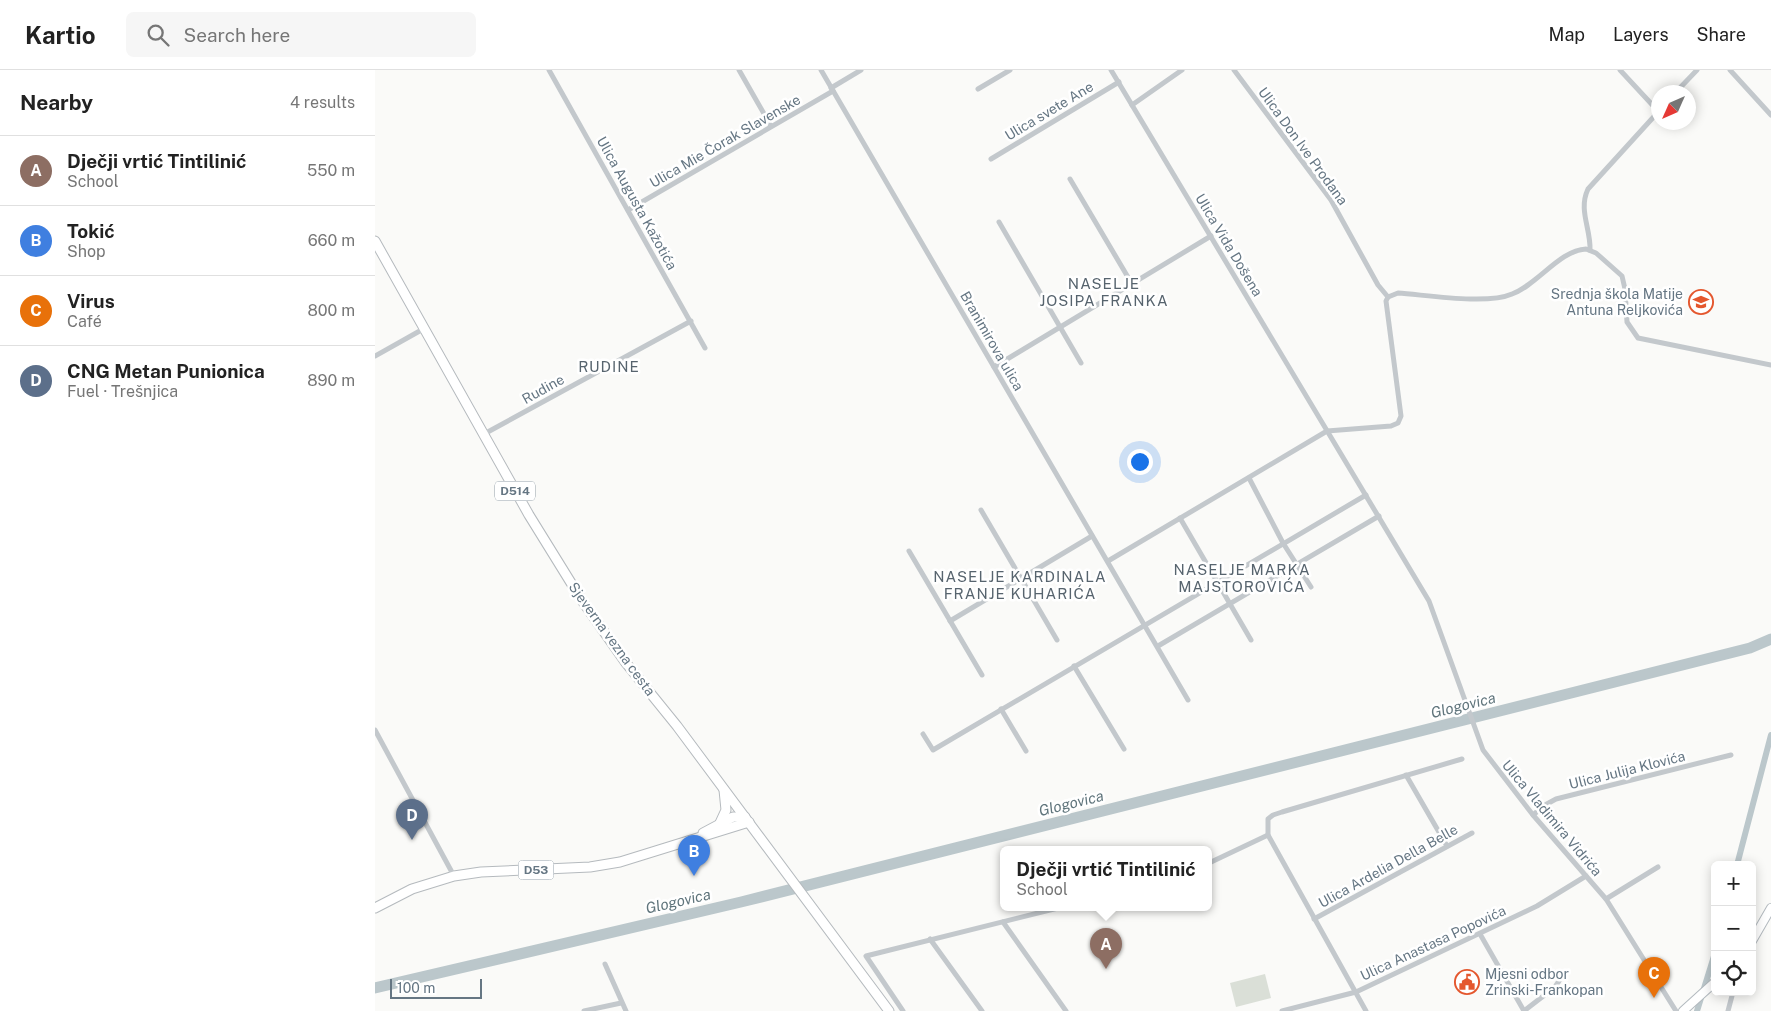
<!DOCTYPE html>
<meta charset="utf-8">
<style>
body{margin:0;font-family:"Public Sans",sans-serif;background:#f6f6f6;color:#222}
.controls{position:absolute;right:15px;bottom:15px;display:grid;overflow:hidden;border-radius:8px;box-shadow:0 2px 12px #0003}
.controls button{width:45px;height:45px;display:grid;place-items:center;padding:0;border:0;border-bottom:1px solid #e0e0e0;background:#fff;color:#222;font:25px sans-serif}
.compass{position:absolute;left:1276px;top:15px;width:45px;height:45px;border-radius:50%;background:#fff;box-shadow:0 2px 12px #0003;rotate:225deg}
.scale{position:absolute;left:15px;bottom:12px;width:92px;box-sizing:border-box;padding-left:5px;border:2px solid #657683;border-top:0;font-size:14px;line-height:18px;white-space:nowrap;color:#657683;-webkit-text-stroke:4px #fff;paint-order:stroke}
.you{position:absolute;left:764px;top:391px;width:18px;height:18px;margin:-12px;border:4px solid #fff;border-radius:50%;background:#1a73e8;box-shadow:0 0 0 8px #1a73e833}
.badge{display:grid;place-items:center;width:32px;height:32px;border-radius:50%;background:#2563eb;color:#fff;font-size:16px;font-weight:700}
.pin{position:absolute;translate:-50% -41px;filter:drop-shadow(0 1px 2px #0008)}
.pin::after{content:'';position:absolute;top:26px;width:18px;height:15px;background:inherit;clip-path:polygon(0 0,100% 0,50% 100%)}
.popup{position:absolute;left:625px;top:776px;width:212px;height:65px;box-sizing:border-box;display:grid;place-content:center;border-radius:8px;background:#fff;filter:drop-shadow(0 1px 4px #0005);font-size:16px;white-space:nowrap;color:#767676}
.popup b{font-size:19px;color:#222}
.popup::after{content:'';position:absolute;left:50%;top:100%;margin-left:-10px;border:10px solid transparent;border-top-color:#fff}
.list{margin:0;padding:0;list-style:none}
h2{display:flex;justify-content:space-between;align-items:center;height:65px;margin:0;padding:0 20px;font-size:21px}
h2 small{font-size:16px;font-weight:400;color:#767676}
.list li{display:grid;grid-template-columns:32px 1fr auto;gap:15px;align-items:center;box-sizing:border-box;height:70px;padding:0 20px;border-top:1px solid #e0e0e0}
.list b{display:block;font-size:19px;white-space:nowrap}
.list p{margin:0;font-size:16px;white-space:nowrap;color:#767676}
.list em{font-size:16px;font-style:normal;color:#767676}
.icon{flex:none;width:28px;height:28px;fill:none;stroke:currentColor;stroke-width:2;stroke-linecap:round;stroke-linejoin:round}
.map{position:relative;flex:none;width:1396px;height:941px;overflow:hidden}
header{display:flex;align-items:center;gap:30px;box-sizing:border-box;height:70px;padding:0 25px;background:#fff;border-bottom:1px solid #e0e0e0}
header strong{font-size:24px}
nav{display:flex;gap:28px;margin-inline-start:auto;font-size:18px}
.search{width:350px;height:45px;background:#f6f6f6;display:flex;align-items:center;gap:12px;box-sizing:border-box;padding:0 18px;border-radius:8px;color:#767676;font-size:19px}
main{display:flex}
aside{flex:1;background:#fff}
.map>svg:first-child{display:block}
.park{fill:#dadfd7}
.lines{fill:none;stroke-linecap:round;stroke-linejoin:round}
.canal{stroke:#bbc7cb;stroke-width:6}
.river{stroke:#bbc7cb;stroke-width:11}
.secondary-casing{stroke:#b3babf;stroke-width:10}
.primary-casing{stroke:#b5babe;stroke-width:11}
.street{stroke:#c3c8cc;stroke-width:5}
.secondary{stroke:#fff;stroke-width:8}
.primary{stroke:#fff;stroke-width:9}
.labels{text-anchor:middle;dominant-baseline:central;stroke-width:5;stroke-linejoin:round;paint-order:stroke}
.shield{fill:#fff;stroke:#939fa8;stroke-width:1}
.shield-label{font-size:12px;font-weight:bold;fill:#657683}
.street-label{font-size:14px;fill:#657683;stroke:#fff}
.poi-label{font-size:14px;fill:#657683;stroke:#fff;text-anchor:end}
.neighbourhood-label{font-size:15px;letter-spacing:1px;fill:#57646e;stroke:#fff}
.water-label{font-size:15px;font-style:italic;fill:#60757c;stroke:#fff}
</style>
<header>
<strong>Kartio</strong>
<div class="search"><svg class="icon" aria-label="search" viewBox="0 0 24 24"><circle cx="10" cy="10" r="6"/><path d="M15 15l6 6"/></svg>Search here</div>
<nav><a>Map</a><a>Layers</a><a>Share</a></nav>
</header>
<main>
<aside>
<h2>Nearby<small>4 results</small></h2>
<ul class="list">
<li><span class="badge" style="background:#8d6e63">A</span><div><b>Dječji vrtić Tintilinić</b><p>School</p></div><em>550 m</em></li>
<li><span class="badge" style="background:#3f7fe0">B</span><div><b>Tokić</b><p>Shop</p></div><em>660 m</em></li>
<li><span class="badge" style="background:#e8710a">C</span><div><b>Virus</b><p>Café</p></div><em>800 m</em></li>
<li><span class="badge" style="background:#5c6f8a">D</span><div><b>CNG Metan Punionica</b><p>Fuel · Trešnjica</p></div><em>890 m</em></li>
</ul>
</aside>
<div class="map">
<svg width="1396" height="941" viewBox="0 0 1396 941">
<rect width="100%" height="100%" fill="#fafaf8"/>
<path class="park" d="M890,904L896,928L861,937L855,913Z"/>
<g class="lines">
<g class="canal">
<path d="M1362,795L1396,665"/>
<path d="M1322,941L1340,883"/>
</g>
<path class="river" d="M0,918L366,832L1375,578L1396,569"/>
<defs>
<g id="secondary">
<path d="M1377,871L1396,838"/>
<path d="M1308,941L1340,912"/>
</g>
<g id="primary">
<path d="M0,171L154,445L206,529L251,593L302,656L514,941"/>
<path d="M345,753L351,740L349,720"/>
<path d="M328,763L358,747H370"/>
<path d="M0,838L37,819L79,806L106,802L215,797L245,792L374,752"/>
</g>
</defs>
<use href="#secondary" class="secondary-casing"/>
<use href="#primary" class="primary-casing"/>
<g class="street">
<path d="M174,0L330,278"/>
<path d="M364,0L396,56"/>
<path d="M446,0L813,630"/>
<path d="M736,0L1054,531L1108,680L1158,745L1231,829L1301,941"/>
<path d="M859,0L956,130L1003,215L1013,227"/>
<path d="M1245,0L1283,41"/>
<path d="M1355,0L1396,45"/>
<path d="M456,18L486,0"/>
<path d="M603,19L635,0"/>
<path d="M1301,22L1322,0"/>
<path d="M757,35L807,0"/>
<path d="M616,89L744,12"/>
<path d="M695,109L757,214"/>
<path d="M253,140L458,21"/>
<path d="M624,152L706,293"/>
<path d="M1215,180C1216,159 1203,140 1213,119L1284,41"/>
<path d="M1013,227L1023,223C1052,225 1112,235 1137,224C1162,215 1185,180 1211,179L1221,183L1247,206L1250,219L1252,252L1263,268L1396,295"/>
<path d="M0,286L50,258"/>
<path d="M619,297L836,166"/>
<path d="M109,364L316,251"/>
<path d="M874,408L908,473L936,517"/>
<path d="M606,440L682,570"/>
<path d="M805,448L876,570"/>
<path d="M534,481L607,605"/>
<path d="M733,491L952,361L1016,356L1023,353L1026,346L1011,231L1013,227"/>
<path d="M575,551L717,466"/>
<path d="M783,576L1004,446"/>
<path d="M699,596L749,679"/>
<path d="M626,639L651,681"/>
<path d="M0,660L79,806"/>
<path d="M548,664L558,680L991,425"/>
<path d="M1031,705L1072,776"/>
<path d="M1158,745L1170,735L1181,729L1356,685"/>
<path d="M834,793L893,765"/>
<path d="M1231,829L1283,797"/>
<path d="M939,849L1097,763"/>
<path d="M628,852L691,941"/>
<path d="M1105,864L1149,941"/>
<path d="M555,869L607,941"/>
<path d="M230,894L251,941"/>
<path d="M209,941L246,933"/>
<path d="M528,941L491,886L683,838"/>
<path d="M907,941L981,922L1162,836L1211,806"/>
<path d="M991,941L893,765V749L898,745L907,742L1087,689"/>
<path d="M1149,941L1180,917L1184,911"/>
<path d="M1353,941L1358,922"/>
</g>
<use href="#secondary" class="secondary"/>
<use href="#primary" class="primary"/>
</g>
<defs>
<symbol id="school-ring" viewBox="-11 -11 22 22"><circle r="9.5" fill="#fff" stroke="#e4572e" stroke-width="1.5"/><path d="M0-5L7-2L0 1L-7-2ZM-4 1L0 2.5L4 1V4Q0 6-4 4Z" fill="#e4572e"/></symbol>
<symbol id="civic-ring" viewBox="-11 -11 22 22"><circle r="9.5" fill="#fff" stroke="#e4572e" stroke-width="1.5"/><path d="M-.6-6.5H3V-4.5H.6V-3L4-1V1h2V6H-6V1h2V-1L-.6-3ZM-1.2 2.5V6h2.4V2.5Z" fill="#e4572e"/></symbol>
</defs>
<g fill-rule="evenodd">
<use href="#school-ring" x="1312" y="218" width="28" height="28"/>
<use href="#civic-ring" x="1078" y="898" width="28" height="28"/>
</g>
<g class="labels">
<g class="shield">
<rect x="120" y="411.5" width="40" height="19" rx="4"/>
<rect x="143.5" y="790.5" width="35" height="19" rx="4"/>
</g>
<g class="shield-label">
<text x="140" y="421">D514</text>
<text x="161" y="800">D53</text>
</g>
<g class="street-label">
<text transform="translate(674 41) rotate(-31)">Ulica svete Ane</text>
<text transform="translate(350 71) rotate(-30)">Ulica Mie Čorak Slavenske</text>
<text transform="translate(928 76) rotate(54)">Ulica Don Ive Prodana</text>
<text transform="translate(262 133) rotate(61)">Ulica Augusta Kažotića</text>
<text transform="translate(854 175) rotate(59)">Ulica Vida Došena</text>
<text transform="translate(617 271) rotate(60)">Branimirova ulica</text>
<text transform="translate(168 319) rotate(-29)">Rudine</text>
<text transform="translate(237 569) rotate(54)">Sjeverna vezna cesta</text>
<text transform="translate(1252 700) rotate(-14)">Ulica Julija Klovića</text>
<text transform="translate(1177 748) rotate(50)">Ulica Vladimira Vidrića</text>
<text transform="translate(1013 796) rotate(-29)">Ulica Ardelia Della Belle</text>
<text transform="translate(1058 873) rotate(-25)">Ulica Anastasa Popovića</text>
</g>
<g class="poi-label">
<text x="1308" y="224">Srednja škola Matije<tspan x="1308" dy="16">Antuna Reljkovića</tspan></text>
<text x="1110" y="904" text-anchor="start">Mjesni odbor<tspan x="1110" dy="16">Zrinski-Frankopan</tspan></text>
</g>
<g class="neighbourhood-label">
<text x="729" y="213">NASELJE<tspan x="729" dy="17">JOSIPA FRANKA</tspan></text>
<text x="234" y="296">RUDINE</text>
<text x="867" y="499">NASELJE MARKA<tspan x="867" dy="17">MAJSTOROVIĆA</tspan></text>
<text x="645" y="506">NASELJE KARDINALA<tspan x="645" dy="17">FRANJE KUHARIĆA</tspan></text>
</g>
<g class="water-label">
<text transform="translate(1088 635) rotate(-14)">Glogovica</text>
<text transform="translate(696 733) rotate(-14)">Glogovica</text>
<text transform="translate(303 831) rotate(-13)">Glogovica</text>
</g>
</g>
</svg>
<div class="controls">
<button>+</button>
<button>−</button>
<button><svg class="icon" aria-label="locate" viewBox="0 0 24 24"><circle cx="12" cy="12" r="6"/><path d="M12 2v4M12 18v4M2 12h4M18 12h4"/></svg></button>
</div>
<svg class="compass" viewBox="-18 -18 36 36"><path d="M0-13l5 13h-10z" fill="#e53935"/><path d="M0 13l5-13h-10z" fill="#767676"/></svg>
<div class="scale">100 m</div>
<div class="you"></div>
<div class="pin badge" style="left:731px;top:899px;background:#8d6e63">A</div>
<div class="popup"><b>Dječji vrtić Tintilinić</b>School</div>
<div class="pin badge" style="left:319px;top:806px;background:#3f7fe0">B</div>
<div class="pin badge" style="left:1279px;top:928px;background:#e8710a">C</div>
<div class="pin badge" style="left:37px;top:770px;background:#5c6f8a">D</div>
</div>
</main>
